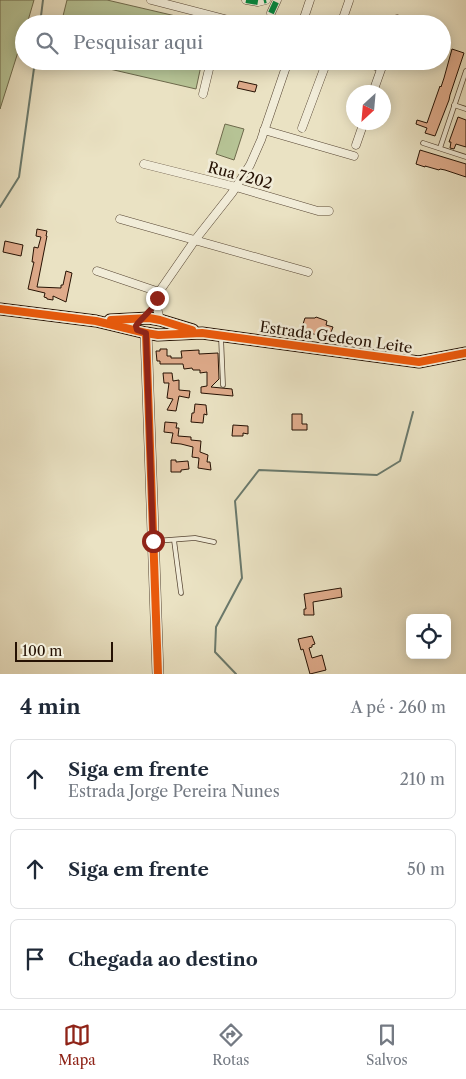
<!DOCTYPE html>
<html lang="pt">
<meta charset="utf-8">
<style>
body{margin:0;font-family:"Libre Caslon Text",serif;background:#f6f6f7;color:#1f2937}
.controls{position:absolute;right:15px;bottom:15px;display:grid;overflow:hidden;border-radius:8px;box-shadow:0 2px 12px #0003}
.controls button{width:45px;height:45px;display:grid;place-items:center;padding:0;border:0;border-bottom:1px solid #e0e1e3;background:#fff;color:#1f2937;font:25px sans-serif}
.compass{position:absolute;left:346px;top:85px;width:45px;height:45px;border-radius:50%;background:#fff;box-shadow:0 2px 12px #0003;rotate:206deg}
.scale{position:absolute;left:15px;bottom:12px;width:98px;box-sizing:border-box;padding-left:5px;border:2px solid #251103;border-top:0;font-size:14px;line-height:18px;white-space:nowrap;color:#251103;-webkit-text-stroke:4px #f1ecd8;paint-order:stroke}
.stop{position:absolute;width:15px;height:15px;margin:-11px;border:4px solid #8f2418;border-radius:50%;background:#fff}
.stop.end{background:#8f2418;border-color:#fff;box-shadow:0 1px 5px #0008}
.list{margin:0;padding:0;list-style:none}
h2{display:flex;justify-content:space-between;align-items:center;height:65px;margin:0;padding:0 20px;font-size:21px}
h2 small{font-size:16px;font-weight:400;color:#747a83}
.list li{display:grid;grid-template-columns:32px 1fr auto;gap:15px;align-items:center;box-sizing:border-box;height:80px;margin:0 10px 10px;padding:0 10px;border:1px solid #e0e1e3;border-radius:8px}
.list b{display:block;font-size:19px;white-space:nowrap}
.list p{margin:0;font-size:16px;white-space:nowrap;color:#747a83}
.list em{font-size:16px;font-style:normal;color:#747a83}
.icon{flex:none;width:28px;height:28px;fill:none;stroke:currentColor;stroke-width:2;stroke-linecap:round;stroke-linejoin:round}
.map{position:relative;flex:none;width:466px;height:674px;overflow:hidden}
.search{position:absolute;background:#fff;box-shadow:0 2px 12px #0003;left:15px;right:15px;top:15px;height:55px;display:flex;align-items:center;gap:12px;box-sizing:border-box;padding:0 18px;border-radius:28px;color:#747a83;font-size:19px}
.sheet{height:335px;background:#fff}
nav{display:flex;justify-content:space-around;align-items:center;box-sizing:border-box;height:70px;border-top:1px solid #e0e1e3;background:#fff;font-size:14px;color:#747a83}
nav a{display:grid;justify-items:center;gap:2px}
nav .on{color:#8f2418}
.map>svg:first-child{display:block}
.green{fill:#b6c395;stroke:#6e6a4c}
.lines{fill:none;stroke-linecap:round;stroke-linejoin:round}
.stream{stroke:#6a796c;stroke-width:2}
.building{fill:#dfab8b;stroke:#251103}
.service-casing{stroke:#564533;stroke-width:5.5}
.minor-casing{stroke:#564533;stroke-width:9}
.tertiary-casing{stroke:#564533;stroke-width:12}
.secondary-casing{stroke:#251103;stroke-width:13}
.service{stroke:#f1ecd8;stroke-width:4}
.minor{stroke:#f1ecd8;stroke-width:8}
.tertiary{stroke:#f1ecd8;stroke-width:10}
.secondary{stroke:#f1ecd8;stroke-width:11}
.quiet{stroke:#00873e;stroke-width:6;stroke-dasharray:12 6;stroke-linecap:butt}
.cycleway-casing{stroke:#f1ecd8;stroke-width:11}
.cycleway{stroke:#e8590c;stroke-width:8}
.route{stroke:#8f2418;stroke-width:6}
.labels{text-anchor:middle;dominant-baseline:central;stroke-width:5;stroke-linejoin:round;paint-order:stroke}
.street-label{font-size:15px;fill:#251103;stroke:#f1ecd8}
</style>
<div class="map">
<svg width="466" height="674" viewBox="0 0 466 674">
<rect width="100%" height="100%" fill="#eae2c3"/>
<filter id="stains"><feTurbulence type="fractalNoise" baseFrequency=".004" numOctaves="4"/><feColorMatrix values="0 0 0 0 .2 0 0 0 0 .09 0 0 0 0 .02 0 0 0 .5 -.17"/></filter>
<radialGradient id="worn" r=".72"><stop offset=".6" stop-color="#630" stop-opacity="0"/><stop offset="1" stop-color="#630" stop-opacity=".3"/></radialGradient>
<g class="green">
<path d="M0,0H34L27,24H24V33L0,109Z"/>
<path d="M67,0H107L210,24H61Z"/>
<path d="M75,61H202L196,89Z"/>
<path d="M225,124L244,129L234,160L216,154Z"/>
</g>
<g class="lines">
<g class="stream">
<path d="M40,24L43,0"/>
<path d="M0,207L19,177L35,61"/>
<path d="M236,674L215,652L216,627L242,578L235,501L259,470L377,475L400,461L413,412"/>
</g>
</g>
<g class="building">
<path d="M452,49L464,53L450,95L449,100L435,136L425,133L427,128L416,124L417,120L427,123L440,86L441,87L444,78Z"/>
<path d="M239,81L257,85L255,92L237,88Z"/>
<path d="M458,117L466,120V147L456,144L454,149L450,148L451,142H449Z"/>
<path d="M420,150L466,164V177L445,170L440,169L439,170L425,166V167L416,164Z"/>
<path d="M37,229L47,231L46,236H47L37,287L61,288V285H63L66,271L72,273L66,302L53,296V300L47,299V298L44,297L45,293L28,289L34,262H32L34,247L38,248L41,237L36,236Z"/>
<path d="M5,241L23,245L21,256L3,252Z"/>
<path d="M316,317L327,321L326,325L333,327L330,335L321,332L320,336L301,330L305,318H315Z"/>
<path d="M160,349H167V356H171V358H182L181,351L199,350V354L218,353L219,379L211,387L232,389L233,396L201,393V387L207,386V372L200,373V370H193L192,368L184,369L183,364H160V361H157L156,351H160Z"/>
<path d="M163,373H172L173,381L179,380V390L190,391L189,398L179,396L176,411L167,410L173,399L167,398L169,383H164Z"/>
<path d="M195,404L206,405L207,415L204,414L203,423L191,422L192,413H194Z"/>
<path d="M292,414H302V424H307V430H292Z"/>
<path d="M165,422L177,423L176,428H179L178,436L191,437V440L201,441L200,452L208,455L207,462H210L211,470L198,468L199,458L192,457L193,447L181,444L171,443L173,433L164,432Z"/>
<path d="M233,425L248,426V434L243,433V436H232Z"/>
<path d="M171,460H176V462L188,461L189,469L181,470V472H171Z"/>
<path d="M341,588L342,597L313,602L314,615H304V609H306L304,594Z"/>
<path d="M312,636L315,644L312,645V647L309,648L312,658L322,655L326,670L310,674L303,649L301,650L298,639Z"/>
</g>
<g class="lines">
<defs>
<g id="service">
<path d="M454,105L466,109"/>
<path d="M423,143L466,157"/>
<path d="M440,148L466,71"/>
<path d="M221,337L223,385"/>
<path d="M174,540L181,593"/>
<path d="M155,541L195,538L214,542"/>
</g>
<g id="minor">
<path d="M151,0L244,24"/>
<path d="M246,0L258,2L266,0"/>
<path d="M271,13L277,0"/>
<path d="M302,24L310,0"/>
<path d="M341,24L349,1"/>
<path d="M396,24L397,19"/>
<path d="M363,61L381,68"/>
<path d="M373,92L384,61"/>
<path d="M203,94L211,61"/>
<path d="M302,128L327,61"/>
<path d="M264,130L354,156"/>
<path d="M356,145L364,122"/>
<path d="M144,164L236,187L318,211H329"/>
<path d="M120,219L308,272"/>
<path d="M97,271L159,292"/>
<path d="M160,320L156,304L159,292L195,240L232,193L250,165L261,140L288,61"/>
</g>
<path id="tertiary" d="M146,333L158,674"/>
<g id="secondary">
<path d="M0,309L96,321L146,333L158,335L202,333L419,362L466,353"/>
<path d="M110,320L149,318L160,320L193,330"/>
</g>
</defs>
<use href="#service" class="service-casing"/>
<use href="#minor" class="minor-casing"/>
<use href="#tertiary" class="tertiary-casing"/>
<use href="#secondary" class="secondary-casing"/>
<use href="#service" class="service"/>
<use href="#minor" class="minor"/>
<use href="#tertiary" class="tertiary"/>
<use href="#secondary" class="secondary"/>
<g class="quiet">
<path d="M246,0L258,2L266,0"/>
<path d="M271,13L277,0"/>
</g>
<defs>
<g id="cycleway">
<path d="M0,309L96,321L146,333L158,335L202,333L419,362L466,353"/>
<path d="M111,320L149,318L160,320L192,330"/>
<path d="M146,333L158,674"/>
</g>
</defs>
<use href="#cycleway" class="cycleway-casing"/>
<use href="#cycleway" class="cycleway"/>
</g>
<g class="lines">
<path class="route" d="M153,541L146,333L137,330L136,326L138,323L156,304L157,298"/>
</g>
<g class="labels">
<g class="street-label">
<text transform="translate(240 175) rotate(15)">Rua 7202</text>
<text transform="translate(336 337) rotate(8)">Estrada Gedeon Leite</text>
</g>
</g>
<rect width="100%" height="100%" filter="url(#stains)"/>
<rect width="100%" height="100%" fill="url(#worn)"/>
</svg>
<div class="controls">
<button><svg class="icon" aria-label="locate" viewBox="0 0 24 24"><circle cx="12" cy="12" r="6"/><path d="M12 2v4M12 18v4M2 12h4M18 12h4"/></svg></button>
</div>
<svg class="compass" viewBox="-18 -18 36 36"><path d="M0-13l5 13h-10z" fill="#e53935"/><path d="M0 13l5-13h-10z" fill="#747a83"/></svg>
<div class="scale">100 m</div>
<div class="stop" style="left:153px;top:541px"></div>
<div class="stop end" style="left:157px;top:298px"></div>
<div class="search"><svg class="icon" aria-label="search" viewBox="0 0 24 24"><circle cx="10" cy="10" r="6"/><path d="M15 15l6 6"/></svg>Pesquisar aqui</div>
</div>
<section class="sheet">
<h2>4 min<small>A pé · 260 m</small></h2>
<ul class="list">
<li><svg class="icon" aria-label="ahead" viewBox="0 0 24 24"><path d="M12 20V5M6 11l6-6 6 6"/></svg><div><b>Siga em frente</b><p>Estrada Jorge Pereira Nunes</p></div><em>210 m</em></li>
<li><svg class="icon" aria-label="ahead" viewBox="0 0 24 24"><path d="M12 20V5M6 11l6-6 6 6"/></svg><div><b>Siga em frente</b></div><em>50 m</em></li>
<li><svg class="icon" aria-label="arrive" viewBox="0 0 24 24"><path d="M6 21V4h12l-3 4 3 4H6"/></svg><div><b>Chegada ao destino</b></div></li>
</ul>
</section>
<nav>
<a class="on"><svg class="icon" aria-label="map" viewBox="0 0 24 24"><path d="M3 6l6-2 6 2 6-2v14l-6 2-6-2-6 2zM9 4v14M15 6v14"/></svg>Mapa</a>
<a><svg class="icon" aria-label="directions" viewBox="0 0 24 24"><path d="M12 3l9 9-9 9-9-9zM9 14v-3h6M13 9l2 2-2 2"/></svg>Rotas</a>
<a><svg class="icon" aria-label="saved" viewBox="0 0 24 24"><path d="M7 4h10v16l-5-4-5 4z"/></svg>Salvos</a>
</nav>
